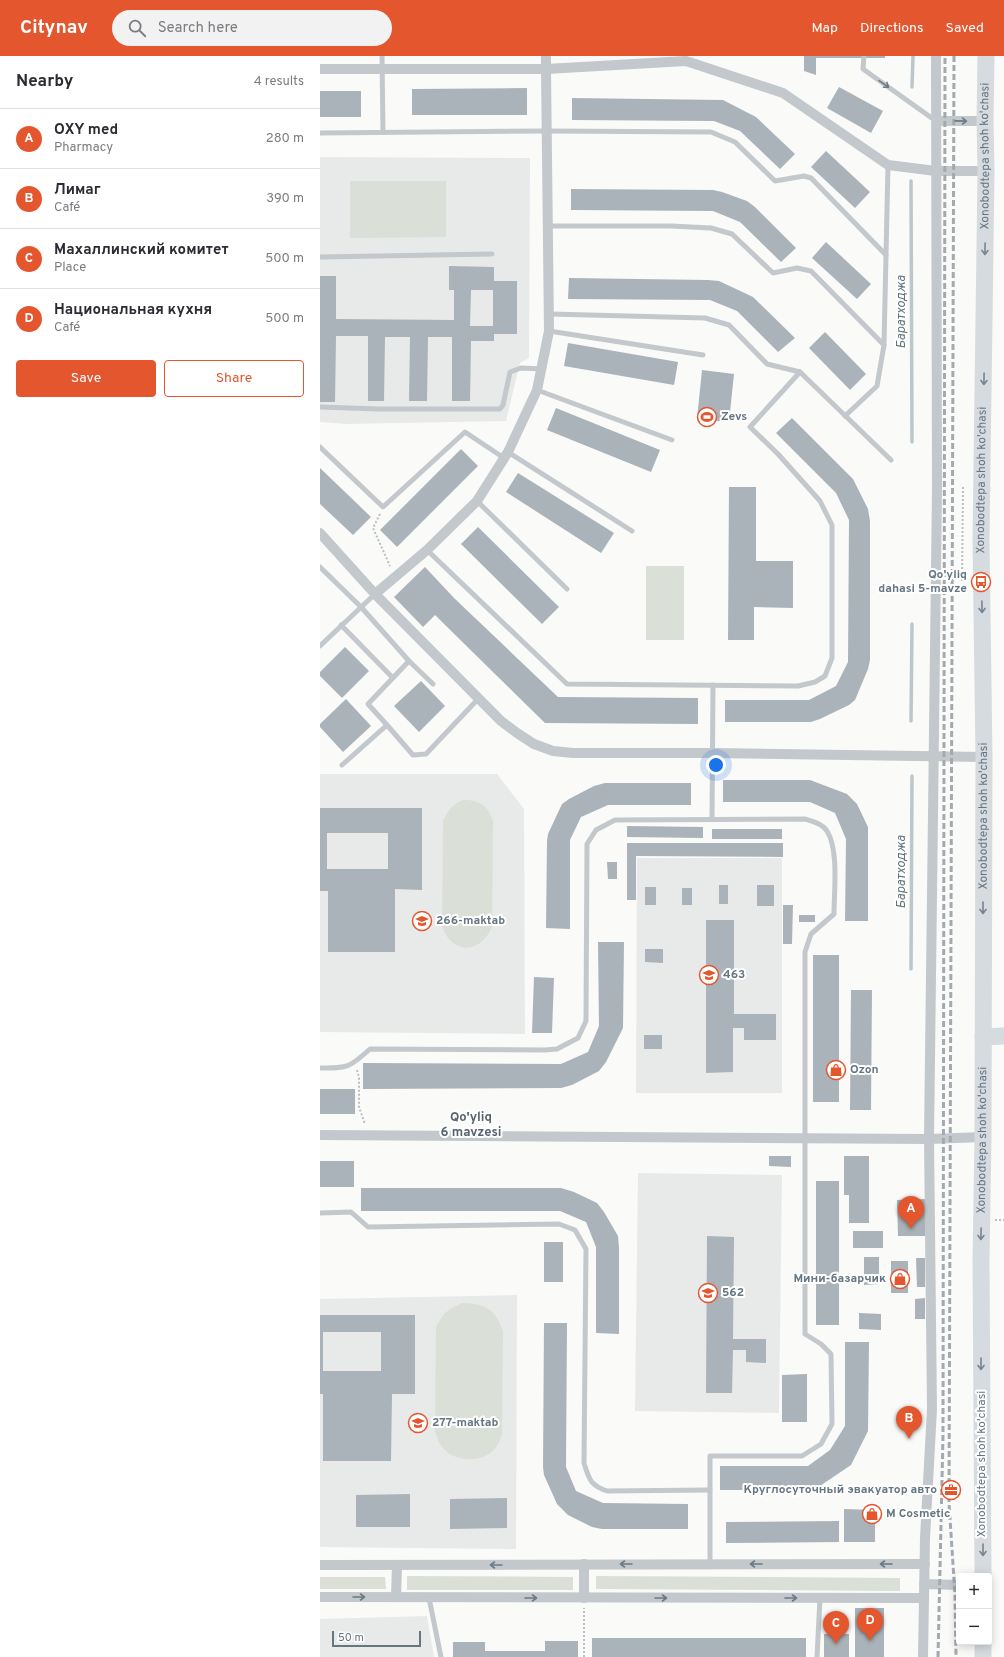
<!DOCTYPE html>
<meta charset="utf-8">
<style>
body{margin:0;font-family:Overpass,sans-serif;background:#f2f2f3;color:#2b2b33}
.controls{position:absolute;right:12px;bottom:12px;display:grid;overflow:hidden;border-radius:4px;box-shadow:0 2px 10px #0003}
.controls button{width:36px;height:36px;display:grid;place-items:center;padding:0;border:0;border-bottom:1px solid #e1e1e2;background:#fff;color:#2b2b33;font:20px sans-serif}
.scale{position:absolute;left:12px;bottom:10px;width:89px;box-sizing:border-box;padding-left:4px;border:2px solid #657683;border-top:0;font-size:11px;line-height:14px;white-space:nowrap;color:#657683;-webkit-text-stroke:3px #fff;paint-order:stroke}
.you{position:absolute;left:396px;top:709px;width:14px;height:14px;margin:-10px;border:3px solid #fff;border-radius:50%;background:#1a73e8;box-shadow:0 0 0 6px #1a73e833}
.badge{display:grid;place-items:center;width:26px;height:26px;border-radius:50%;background:#e4572e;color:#fff;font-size:13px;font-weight:700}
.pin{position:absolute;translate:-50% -33px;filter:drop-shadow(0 1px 2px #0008)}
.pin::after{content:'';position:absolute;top:21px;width:14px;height:12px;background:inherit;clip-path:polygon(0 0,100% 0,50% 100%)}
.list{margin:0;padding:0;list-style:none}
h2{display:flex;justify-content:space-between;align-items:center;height:52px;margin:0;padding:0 16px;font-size:17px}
h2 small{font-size:13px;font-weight:400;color:#7c7c81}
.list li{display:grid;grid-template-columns:26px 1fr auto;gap:12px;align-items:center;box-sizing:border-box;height:60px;padding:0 16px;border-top:1px solid #e1e1e2}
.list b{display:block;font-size:15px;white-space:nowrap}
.list p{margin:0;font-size:13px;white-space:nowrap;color:#7c7c81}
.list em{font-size:13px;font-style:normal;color:#7c7c81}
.actions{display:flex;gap:8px;padding:12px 16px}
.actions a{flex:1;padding:9px 0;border:1px solid #e4572e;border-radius:4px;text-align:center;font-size:14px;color:#e4572e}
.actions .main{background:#e4572e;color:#fff}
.icon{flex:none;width:22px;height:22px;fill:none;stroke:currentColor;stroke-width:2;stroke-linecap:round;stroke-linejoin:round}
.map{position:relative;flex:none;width:684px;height:1601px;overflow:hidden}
header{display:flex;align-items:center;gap:24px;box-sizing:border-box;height:56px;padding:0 20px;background:#e4572e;color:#fff}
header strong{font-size:19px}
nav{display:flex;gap:22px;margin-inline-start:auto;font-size:14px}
.search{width:280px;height:36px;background:#f2f2f3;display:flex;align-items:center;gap:10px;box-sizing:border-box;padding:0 14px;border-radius:22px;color:#7c7c81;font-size:15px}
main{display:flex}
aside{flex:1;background:#fff}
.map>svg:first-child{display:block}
.built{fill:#e8e9e9}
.green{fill:#dadfd7}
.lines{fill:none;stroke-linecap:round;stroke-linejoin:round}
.stream{stroke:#bbc7cb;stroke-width:3.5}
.building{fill:#aab3b9;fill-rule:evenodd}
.path{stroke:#bbbfc2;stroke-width:2;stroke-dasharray:2 2;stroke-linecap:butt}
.service{stroke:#c3c8cc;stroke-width:5}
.minor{stroke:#c3c8cc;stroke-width:10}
.trunk{stroke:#d6dbdf;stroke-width:17}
.rail{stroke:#a2aab0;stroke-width:3;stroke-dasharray:6 3;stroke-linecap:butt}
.oneway{stroke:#6a7a87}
.oneway2{stroke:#768591}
.labels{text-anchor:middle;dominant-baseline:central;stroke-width:4;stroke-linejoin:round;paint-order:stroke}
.street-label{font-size:12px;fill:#657683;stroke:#fff}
.poi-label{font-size:12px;font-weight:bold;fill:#657683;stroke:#fff;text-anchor:start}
.water-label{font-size:13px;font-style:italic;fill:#60757c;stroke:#fff}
.neighbourhood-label{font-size:13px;font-weight:bold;fill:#57646e;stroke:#fff}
</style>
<header>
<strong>Citynav</strong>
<div class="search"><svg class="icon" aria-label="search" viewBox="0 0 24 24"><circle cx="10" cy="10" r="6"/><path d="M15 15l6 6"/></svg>Search here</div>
<nav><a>Map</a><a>Directions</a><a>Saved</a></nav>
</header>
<main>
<aside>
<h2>Nearby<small>4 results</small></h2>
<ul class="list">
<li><span class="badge">A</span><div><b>OXY med</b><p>Pharmacy</p></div><em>280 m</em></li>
<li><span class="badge">B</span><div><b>Лимаг</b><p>Café</p></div><em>390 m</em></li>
<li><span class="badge">C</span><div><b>Махаллинский комитет</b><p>Place</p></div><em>500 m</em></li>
<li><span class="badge">D</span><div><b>Национальная кухня</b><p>Café</p></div><em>500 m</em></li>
</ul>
<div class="actions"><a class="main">Save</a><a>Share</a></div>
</aside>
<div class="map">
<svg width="684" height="1601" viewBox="0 0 684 1601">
<rect width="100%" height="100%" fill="#fafaf8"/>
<g class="built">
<path d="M0,101L210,102L209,302L200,307L186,365L26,368L0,366Z"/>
<path d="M0,718H177L204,753L205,978L0,976Z"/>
<path d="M317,802H462V1037H316Z"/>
<path d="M318,1117L462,1119L459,1357L315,1355Z"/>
<path d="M197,1239L196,1493L0,1491V1243Z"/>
<path d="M107,1560L114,1601H0V1563Z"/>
</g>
<g class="green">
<path d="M30,125H126V181L30,182Z"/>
<rect x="326" y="510" width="38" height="74"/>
<path d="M143,744C160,744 167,749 173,765L172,871C160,898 133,899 122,871L123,765C128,754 132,749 143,744Z"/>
<path d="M143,1247C166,1248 175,1253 183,1275L182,1379C180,1382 179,1387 177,1390C164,1409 131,1407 120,1388C118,1385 117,1380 115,1376L116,1272C123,1257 128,1253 143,1247Z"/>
<path d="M87,1520L253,1521V1534H87Z"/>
<path d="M276,1520L580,1522V1535L276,1533Z"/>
<path d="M0,1521H65L66,1533H0Z"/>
</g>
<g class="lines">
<g class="stream">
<path d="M592,31L593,0"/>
<path d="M591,125L592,386"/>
<path d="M591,665L592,568"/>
<path d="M591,913L592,720"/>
</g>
</g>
<g class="building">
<path d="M484,0H565V2H496V19L484,15Z"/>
<path d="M519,31L563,55L551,77L507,52Z"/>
<path d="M207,32V59H92V33Z"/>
<rect x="0" y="35" width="41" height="26"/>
<path d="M252,42L403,44L436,61L475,98L460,113L420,75L394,65L252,64Z"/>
<path d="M506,95L550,136L535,152L491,111Z"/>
<path d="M251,133L393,134L402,136L427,145L435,151L476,192L461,206L420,166L393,155L251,154Z"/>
<path d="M506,186L551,228L537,243L492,202Z"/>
<path d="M129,210L174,211V225H197V278H174V285H151L150,345H132V281H108L107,345H89L90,281H65L64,345H48V280H16L15,346H0V220H16V263L134,264V234H129ZM151,234H173V270H150Z"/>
<path d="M249,222L388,224L399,225L433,241L475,282L458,296L417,255L390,244L248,243Z"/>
<path d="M505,276L546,318L530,334L489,292Z"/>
<path d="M248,287L358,306L354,329L244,310Z"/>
<path d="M382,314L414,318L409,366L377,363Z"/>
<path d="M236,352L340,394L331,416L227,374Z"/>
<path d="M472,362L533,423L548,453L550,465V604L548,613L535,644L529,649L500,663L491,666H405V644H489L516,630L528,606L529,464L516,437L456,377Z"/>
<path d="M141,393L158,410L77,491L60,474Z"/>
<path d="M0,412L51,461L33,479L0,448Z"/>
<path d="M198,417L294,477L281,497L186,436Z"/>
<path d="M409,431H436V505H473V552L434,551V584H408Z"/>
<path d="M158,471L239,551L222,568L141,488Z"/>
<path d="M105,511L134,542L238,641L378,642V668L225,667L115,559L103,571L74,541Z"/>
<path d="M25,591L49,615L22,642L0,620V616Z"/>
<path d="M101,625L125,650L99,676L74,650Z"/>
<path d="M26,643L51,670L23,696L0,671V668Z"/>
<path d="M403,724H490L527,738L537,748L548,771V865H525L526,783L515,757L490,746H403Z"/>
<path d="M285,727H371V749H288L261,761L250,784V873L226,872L227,785L228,778L242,748L249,743L274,730Z"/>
<path d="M0,752H102V834L75,833V896H8V835H0ZM7,777H68V813H7Z"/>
<path d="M307,770L383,771V782L307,781Z"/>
<rect x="392" y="773" width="70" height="10"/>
<path d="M307,787H463V801L316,800V844H307Z"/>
<path d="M287,806H297V823H288Z"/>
<rect x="399" y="829" width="9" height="19"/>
<rect x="437" y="829" width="17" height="21"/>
<rect x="325" y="831" width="11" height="18"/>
<rect x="362" y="832" width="10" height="17"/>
<path d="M463,849H473L472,888H463Z"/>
<rect x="479" y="859" width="16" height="7"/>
<path d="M386,864H414V958H456V984H424V972H413V1016L386,1017Z"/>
<path d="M278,886H304L303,972L286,1006L279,1015L252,1029L241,1032L43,1033V1007L241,1008L268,996L279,970Z"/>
<path d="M325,893H343V907L325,906Z"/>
<rect x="493" y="899" width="26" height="147"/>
<path d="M214,921L234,922L232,977H212Z"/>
<path d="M531,934H552L551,1054H530Z"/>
<rect x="324" y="979" width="18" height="14"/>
<rect x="0" y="1033" width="35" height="25"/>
<path d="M449,1100H471V1111L449,1110Z"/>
<path d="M524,1100H549V1167H529V1139H524Z"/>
<rect x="0" y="1105" width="34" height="26"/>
<rect x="496" y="1125" width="23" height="144"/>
<path d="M41,1132H241L254,1136L277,1147L284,1156L298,1180L299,1192V1278L276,1277V1191L266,1166L240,1155H41Z"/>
<path d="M605,1143V1180H578L577,1144Z"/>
<rect x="533" y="1175" width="30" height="17"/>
<path d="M387,1180L414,1181L413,1283H446V1307L426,1306V1294H413L412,1337H386Z"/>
<rect x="224" y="1186" width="19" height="40"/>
<path d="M544,1201H559V1228L544,1229Z"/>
<path d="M596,1202H605V1231H597Z"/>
<rect x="571" y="1205" width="17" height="32"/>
<path d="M605,1242V1263H595V1243Z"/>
<path d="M539,1257L561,1258V1274L539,1273Z"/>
<path d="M0,1259H95V1338H72L71,1405H3V1338H0ZM3,1276H61V1315H3Z"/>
<path d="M224,1267H247L246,1411L256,1435L283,1447L368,1448V1473H282L272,1471L248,1459L237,1448L224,1419L223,1411Z"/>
<path d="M525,1286H549L548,1375L531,1409L494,1434H400V1410H488L510,1394L525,1370Z"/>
<path d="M487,1318V1366H462V1319Z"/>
<path d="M90,1438V1471H36V1439Z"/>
<path d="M187,1442V1472L130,1473V1443Z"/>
<path d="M524,1453L555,1454V1486H524Z"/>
<path d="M519,1465V1486L406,1487V1466Z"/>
<rect x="535" y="1552" width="29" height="49"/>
<rect x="504" y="1578" width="25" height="23"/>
<rect x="272" y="1582" width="214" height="19"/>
<path d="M225,1585H258V1601H133V1586H165V1595H225Z"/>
</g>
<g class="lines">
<g class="path">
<path d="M60,458L53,472L70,510"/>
<path d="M642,525L643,430"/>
<path d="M37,1014L39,1022V1051L45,1068"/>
<path d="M675,1164H684"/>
<path d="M264,1601V1552"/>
</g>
<g class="service">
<path d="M62,0L63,76"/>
<path d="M544,0L543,13L616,65"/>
<path d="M0,77L227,75L391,76L415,86L455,125L484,120L491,122L566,199"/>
<path d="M228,170H351L391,172L412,178L453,217L477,212L491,215L564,289"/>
<path d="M0,201L172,198"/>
<path d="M230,258L385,262L409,269L447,308L480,316L571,404"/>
<path d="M229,275L383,299"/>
<path d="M217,334L352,384"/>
<path d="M0,351L59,353H180L183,349L190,316L201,312L222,313"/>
<path d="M525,360L557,330L564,289L568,109"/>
<path d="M0,391L63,451L145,376L184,402"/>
<path d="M188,396L312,475"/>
<path d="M157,445L247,533"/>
<path d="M107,494L247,628L478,630L495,626L505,620L512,602V469L500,445L458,398L430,371L480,316"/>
<path d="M0,511L41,551L89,605"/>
<path d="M21,569L73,622"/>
<path d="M0,590L55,538"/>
<path d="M67,669L48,648L89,605L113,628"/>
<path d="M22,709L67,669L93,699L106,698L159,642"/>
<path d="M392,763L393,629"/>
<path d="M0,1012C28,1012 29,1012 50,993L225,994L237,993L258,982L266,965L267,788L276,774L295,764L485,763C492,765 503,768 507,775C519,794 514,836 514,858L491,878L485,896V1278L501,1288L511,1298L512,1368L501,1388L482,1400H390V1508"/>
<path d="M0,1157L31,1156L48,1171L239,1168L255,1174L266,1193L264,1407C269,1423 270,1429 287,1435L390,1434"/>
<path d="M109,1542L121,1601"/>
<path d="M497,1601L500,1542"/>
</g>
<g class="minor">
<path d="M0,13H226V0"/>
<path d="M617,65H665"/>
<path d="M0,477L55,538L181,665L197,677L214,688L233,695L253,697H393L664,701"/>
<path d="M55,538L107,494L157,445L188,396L217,334L229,275L226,13L366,5L463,37L568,109L616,115H666"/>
<path d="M0,1079L609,1083L663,1081"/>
<path d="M264,1508V1542"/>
<path d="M0,1509L605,1508"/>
<path d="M604,1528L639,1529"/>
<path d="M0,1541L604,1542"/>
<path d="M76,1541L77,1509"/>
<path d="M603,1601L605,1482L612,1353L609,1083L617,432L616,0"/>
</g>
<g class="trunk">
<path d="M663,981L684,980"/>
<path id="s1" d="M663,1520L661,1205L663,1081L664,701L661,484L666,115L665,65L666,0"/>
<path d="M663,1601V1586"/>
</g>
<g class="rail">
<path d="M634,0L629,1447L635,1539L636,1601"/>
<path d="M618,1601L623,1380L625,0"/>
</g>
</g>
<defs><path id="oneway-shaft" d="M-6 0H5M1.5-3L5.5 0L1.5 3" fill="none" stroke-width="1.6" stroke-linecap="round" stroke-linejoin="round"/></defs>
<g class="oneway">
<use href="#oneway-shaft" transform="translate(564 28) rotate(35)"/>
<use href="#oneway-shaft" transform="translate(641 65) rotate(1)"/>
<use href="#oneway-shaft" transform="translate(306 1508) rotate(180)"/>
<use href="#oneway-shaft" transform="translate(436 1508) rotate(180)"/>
<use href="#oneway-shaft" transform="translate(566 1508) rotate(180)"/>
<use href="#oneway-shaft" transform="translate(176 1509) rotate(180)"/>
<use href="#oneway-shaft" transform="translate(39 1541)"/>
<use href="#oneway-shaft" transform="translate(211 1542)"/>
<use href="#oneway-shaft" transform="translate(341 1542)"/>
<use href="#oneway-shaft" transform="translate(471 1542)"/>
</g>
<g class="oneway2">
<use href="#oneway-shaft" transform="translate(665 193) rotate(91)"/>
<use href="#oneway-shaft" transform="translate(664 323) rotate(91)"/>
<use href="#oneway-shaft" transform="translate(662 551) rotate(89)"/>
<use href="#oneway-shaft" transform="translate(663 852) rotate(90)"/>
<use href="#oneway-shaft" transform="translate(661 1178) rotate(91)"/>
<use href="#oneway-shaft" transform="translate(661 1308) rotate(90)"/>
<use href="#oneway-shaft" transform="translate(663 1494) rotate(90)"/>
</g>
<defs>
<symbol id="stadium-ring" viewBox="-11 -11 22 22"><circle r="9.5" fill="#fff" stroke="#e4572e" stroke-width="1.5"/><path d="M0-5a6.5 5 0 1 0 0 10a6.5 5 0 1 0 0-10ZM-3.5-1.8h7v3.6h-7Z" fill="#e4572e"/></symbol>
<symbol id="bus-ring" viewBox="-11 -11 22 22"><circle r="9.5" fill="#fff" stroke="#e4572e" stroke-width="1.5"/><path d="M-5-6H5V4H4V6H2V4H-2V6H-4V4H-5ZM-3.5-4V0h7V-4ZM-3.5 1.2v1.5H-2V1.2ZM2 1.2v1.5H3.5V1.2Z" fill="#e4572e"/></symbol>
<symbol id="school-ring" viewBox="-11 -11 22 22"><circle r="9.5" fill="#fff" stroke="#e4572e" stroke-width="1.5"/><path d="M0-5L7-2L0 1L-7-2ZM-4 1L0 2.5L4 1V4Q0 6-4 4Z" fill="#e4572e"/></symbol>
<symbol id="shop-ring" viewBox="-11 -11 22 22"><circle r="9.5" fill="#fff" stroke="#e4572e" stroke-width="1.5"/><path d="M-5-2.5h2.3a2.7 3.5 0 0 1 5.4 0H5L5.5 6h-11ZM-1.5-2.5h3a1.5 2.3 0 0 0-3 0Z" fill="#e4572e"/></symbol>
<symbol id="office-ring" viewBox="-11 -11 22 22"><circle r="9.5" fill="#fff" stroke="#e4572e" stroke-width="1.5"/><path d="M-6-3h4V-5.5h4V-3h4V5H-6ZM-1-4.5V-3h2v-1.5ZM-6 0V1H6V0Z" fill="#e4572e"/></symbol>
</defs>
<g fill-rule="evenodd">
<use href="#stadium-ring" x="376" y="350" width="22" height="22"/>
<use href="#bus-ring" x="650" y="515" width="22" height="22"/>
<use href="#school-ring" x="91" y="854" width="22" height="22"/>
<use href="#school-ring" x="378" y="908" width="22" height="22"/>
<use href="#shop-ring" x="505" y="1003" width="22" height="22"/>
<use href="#shop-ring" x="569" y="1212" width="22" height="22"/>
<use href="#school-ring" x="377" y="1226" width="22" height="22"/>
<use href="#school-ring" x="87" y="1356" width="22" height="22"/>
<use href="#office-ring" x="620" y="1423" width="22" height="22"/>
<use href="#shop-ring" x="541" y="1447" width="22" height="22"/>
</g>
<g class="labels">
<g class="street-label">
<text stroke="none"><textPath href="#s1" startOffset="1420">Xonobodtepa shoh ko'chasi</textPath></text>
<text stroke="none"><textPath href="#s1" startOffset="1096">Xonobodtepa shoh ko'chasi</textPath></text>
<text stroke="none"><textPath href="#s1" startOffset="760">Xonobodtepa shoh ko'chasi</textPath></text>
<text stroke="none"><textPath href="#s1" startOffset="436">Xonobodtepa shoh ko'chasi</textPath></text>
<text transform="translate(662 1408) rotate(-90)">Xonobodtepa shoh ko'chasi</text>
</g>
<g class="poi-label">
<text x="401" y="361">Zevs</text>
<text x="647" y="519" text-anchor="end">Qo'yliq<tspan x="647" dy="14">dahasi 5-mavze</tspan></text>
<text x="116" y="865">266-maktab</text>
<text x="403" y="919">463</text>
<text x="530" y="1014">Ozon</text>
<text x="566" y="1223" text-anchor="end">Мини-базарчик</text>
<text x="402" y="1237">562</text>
<text x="112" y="1367">277-maktab</text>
<text x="617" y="1434" text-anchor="end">Круглосуточный эвакуатор авто</text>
<text x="566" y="1458">M Cosmetic</text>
</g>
<g class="water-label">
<text transform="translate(582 256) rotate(-90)">Баратходжа</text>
<text transform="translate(582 816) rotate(-90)">Баратходжа</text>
</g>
<g class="neighbourhood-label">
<text x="151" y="1062">Qo'yliq<tspan x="151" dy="15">6 mavzesi</tspan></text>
</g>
</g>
</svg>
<div class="controls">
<button>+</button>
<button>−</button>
</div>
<div class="scale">50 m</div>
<div class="you"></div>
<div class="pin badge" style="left:591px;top:1173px">A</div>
<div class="pin badge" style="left:589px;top:1383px">B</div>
<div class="pin badge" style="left:516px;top:1588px">C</div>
<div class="pin badge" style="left:550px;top:1585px">D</div>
</div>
</main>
